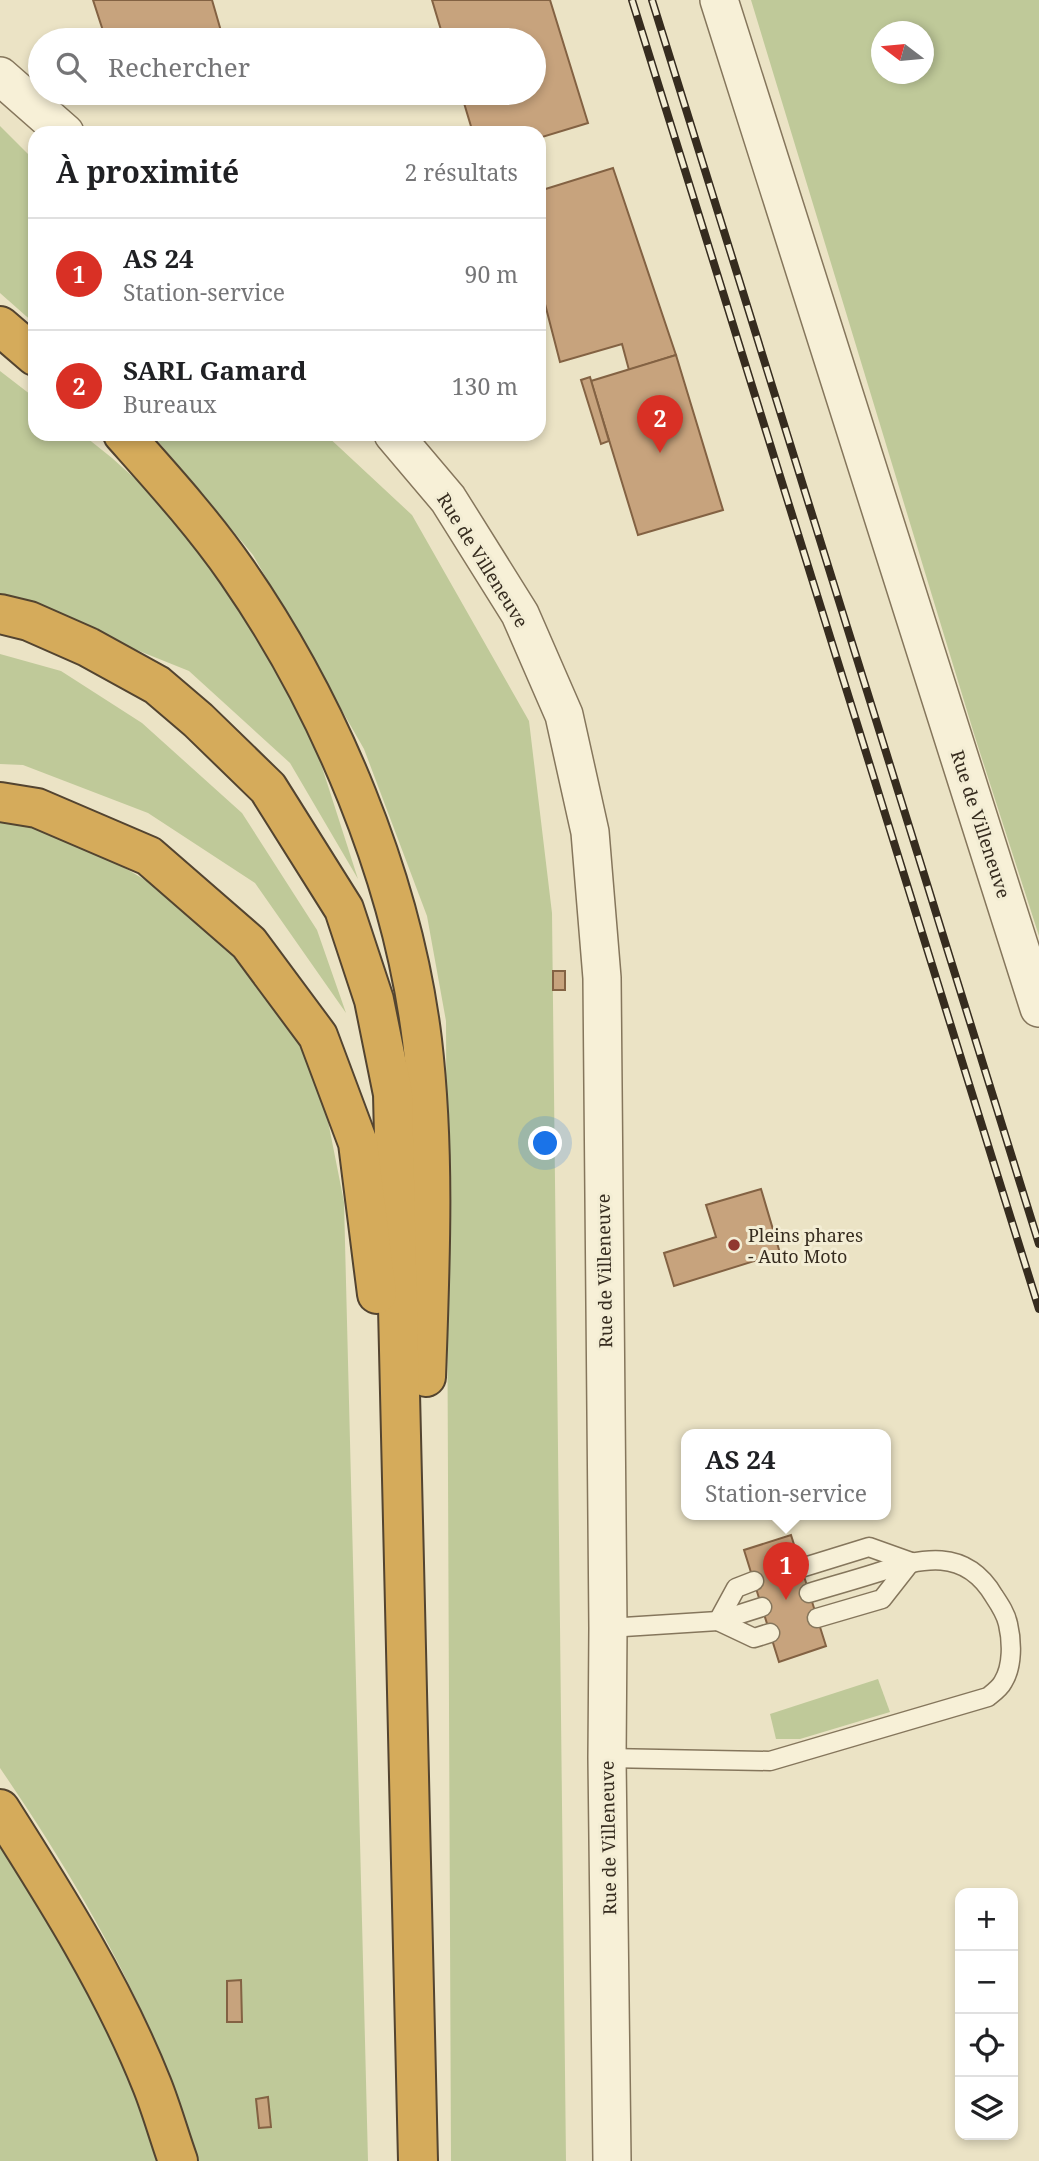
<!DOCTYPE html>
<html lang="fr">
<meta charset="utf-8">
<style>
body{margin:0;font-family:"Noto Serif",serif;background:#f6f6f6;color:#202124}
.controls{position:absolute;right:21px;bottom:21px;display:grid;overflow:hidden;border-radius:14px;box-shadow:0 4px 10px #0003}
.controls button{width:63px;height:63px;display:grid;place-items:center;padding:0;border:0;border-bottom:2px solid #e0e0e0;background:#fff;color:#202124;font:35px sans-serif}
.compass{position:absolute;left:871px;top:21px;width:63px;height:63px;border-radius:50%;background:#fff;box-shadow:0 4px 10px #0003;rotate:286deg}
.you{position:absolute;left:546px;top:1144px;width:24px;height:24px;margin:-18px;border:5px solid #fff;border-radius:50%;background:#1a73e8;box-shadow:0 0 0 10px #1a73e833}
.badge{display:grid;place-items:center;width:46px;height:46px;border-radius:50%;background:#d93025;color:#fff;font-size:23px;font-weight:700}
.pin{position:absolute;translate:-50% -58px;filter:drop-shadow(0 2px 4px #0008)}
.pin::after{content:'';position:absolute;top:37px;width:24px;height:21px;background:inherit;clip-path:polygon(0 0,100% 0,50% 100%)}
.popup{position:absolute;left:681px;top:1429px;width:210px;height:91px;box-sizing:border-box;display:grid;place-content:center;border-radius:14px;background:#fff;filter:drop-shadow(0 2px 5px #0005);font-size:23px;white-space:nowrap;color:#757577}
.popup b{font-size:26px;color:#202124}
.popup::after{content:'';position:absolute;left:50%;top:100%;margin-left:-14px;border:14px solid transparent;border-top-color:#fff}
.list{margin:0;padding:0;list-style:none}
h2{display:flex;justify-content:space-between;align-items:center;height:91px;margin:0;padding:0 28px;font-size:30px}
h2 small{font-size:23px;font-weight:400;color:#757577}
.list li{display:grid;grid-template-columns:46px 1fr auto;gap:21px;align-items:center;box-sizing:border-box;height:112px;padding:0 28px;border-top:2px solid #e0e0e0}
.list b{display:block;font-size:26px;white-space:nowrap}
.list p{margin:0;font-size:23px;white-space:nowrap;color:#757577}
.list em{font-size:23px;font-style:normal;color:#757577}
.icon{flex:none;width:38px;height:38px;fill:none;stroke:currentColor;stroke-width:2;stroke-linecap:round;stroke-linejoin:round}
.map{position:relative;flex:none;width:1039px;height:2161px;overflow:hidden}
.search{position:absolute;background:#fff;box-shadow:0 4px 10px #0003;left:28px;top:28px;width:518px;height:77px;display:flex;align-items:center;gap:18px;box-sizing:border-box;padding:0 24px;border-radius:38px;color:#757577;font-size:26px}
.panel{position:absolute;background:#fff;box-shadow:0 4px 10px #0003;left:28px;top:126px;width:518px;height:315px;border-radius:21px}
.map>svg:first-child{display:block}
.green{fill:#bfc999;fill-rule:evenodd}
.building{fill:#c7a37d;stroke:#836243;stroke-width:2}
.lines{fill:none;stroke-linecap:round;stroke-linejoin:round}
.lane-casing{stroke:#85765c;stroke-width:21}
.street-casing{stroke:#85765c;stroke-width:40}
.highway-casing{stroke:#534430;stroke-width:42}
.lane{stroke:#f7f0d7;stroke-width:18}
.street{stroke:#f7f0d7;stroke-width:37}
.highway{stroke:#d5ab5b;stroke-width:38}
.rail-casing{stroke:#362c1f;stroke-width:8}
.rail{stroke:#f3edd4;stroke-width:5;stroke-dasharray:16;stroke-linecap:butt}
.poi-dot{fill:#903830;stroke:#f3edd4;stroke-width:2.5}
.labels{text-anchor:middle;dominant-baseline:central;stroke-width:6;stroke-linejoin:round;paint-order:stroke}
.street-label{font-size:18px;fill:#362c1f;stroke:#f3edd4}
.poi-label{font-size:18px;fill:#362c1f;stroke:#f3edd4;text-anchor:start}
</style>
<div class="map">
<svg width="1039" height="2161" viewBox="0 0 1039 2161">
<rect width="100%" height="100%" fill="#ebe3c5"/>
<g class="green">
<path d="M751,0H1039V936L975,737ZM881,32H923V74H881Z"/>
<path d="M0,126L35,161V324L0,293Z"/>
<path d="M0,371L35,398V434H82L112,458L172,512L261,643L311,733L358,879L290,763L189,671L0,595Z"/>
<path d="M152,434H325L412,515L529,721L552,913L566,2161H451L446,1021L427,916L364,749L253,555Z"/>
<path d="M0,654L61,671L142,723L242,813L317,930L346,1013L255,883L148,813L23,765L0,764Z"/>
<path d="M0,821L30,825L98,852L162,890L255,974L299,1039L328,1121L344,1202L368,2161H199C190,2134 181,2107 171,2080C130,1972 65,1863 0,1768Z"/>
<path d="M878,1679L890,1712L800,1739H776L770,1714Z"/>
<path d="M0,1837L85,1975L166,2161H0Z"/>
</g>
<g class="building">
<path d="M93,0H212L221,31L192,40H106Z"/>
<path d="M432,0H550L588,123L539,138V133H473L461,93H534V40H444Z"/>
<path d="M613,168L676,355L629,370L622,344L560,362L545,304L539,306V191Z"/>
<path d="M676,355L723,510L638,535L591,381Z"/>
<path d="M590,377L609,441L601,444L581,380Z"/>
<rect x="553" y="971" width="12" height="19"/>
<path d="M761,1189L780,1253L674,1286L664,1253L716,1237L706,1205Z"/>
<path d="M791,1535L826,1646L779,1662L744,1550Z"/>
<path d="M241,1980L242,2022H227V1981Z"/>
<path d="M268,2097L271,2127L259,2128L256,2099Z"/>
</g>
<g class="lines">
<defs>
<g id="lane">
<path d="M801,1568L869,1547L911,1562"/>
<path d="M817,1618L882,1599L911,1562"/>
<path d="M718,1621L736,1588L754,1581"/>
<path d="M718,1621L754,1638L770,1633"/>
<path d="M608,1628L718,1621L762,1607"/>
<path d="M607,1758L770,1761L988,1697C993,1693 1000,1688 1003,1682C1013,1666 1012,1641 1008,1624C1006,1614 1000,1605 994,1596C965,1547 922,1558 876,1573C854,1580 832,1586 809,1593"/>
</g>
<g id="street">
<path d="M719,0L1039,1008"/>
<path d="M0,76L65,133"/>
<path d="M393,434L448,499L520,614L564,715L590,832L602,978L608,1628L607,1758L612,2161"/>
</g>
<g id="highway">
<path d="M0,326L35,356"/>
<path d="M123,434C163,479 203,523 237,572C330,706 402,878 422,1040C435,1151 430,1265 426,1377"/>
<path d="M0,614L29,621L88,647L157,685L198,720L268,788L344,909L374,1000L393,1094L418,2161"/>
<path d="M0,802L37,808L149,856L249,943L318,1036L358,1143L377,1294"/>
<path d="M0,1809C56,1897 113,1987 152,2085C162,2110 169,2136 178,2161"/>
</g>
</defs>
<use href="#lane" class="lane-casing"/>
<use href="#street" class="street-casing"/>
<use href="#highway" class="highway-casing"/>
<use href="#lane" class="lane"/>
<use href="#street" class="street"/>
<use href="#highway" class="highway"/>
<defs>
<g id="rail">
<path d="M632,0L1039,1309"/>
<path d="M652,0L1039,1244"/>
</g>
</defs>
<use href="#rail" class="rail-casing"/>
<use href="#rail" class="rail"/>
</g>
<circle class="poi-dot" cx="734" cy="1245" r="7"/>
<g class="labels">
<g class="street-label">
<text transform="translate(483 560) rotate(58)">Rue de Villeneuve</text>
<text transform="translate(981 824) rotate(72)">Rue de Villeneuve</text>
<text transform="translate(604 1271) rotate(-91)">Rue de Villeneuve</text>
<text transform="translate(608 1838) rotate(-91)">Rue de Villeneuve</text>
</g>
<g class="poi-label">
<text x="748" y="1235">Pleins phares<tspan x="748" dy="21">- Auto Moto</tspan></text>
</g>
</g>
</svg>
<div class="controls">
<button>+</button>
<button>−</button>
<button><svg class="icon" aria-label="locate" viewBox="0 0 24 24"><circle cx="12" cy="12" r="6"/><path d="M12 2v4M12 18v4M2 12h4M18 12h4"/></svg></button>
<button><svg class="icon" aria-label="layers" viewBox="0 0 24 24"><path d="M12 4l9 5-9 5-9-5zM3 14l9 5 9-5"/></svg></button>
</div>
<svg class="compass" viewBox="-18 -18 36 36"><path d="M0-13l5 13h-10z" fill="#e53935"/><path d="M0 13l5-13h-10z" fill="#757577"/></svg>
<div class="you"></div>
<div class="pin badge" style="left:786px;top:1600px">1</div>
<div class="popup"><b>AS 24</b>Station-service</div>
<div class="pin badge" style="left:660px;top:453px">2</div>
<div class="search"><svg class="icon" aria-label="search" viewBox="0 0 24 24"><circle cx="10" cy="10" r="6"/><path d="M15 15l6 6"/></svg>Rechercher</div>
<section class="panel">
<h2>À proximité<small>2 résultats</small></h2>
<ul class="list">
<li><span class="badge">1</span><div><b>AS 24</b><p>Station-service</p></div><em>90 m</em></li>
<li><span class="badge">2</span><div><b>SARL Gamard</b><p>Bureaux</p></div><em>130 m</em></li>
</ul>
</section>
</div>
